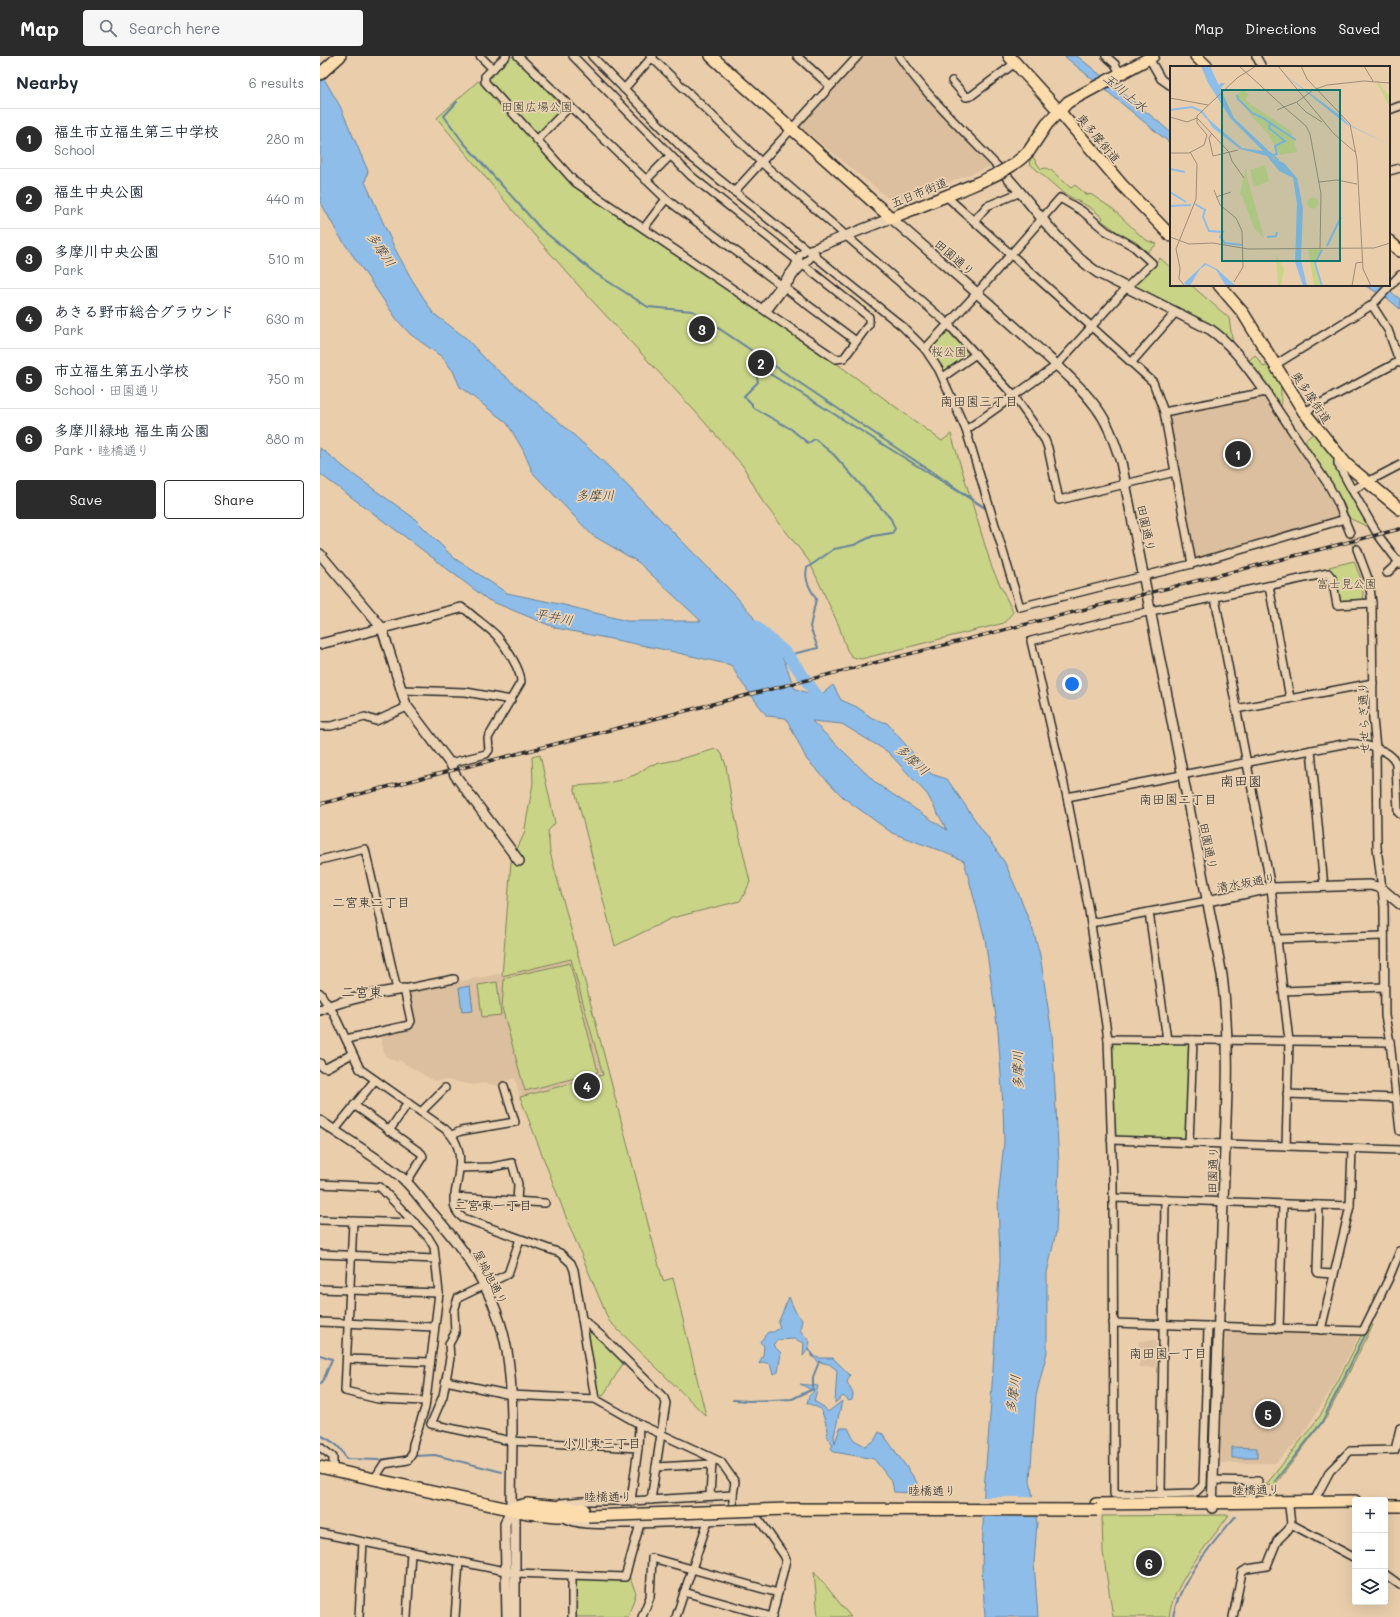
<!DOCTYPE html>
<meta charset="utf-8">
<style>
body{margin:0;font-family:Mali,"Klee One",sans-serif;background:#f6f6f7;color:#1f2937}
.controls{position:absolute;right:12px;bottom:12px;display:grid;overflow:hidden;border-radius:4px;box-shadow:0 4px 16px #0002}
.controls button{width:36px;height:36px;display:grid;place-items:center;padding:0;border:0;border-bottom:1px solid #e0e1e3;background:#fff;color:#1f2937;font:20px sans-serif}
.you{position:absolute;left:752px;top:628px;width:14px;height:14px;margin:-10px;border:3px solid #fff;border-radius:50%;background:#1a73e8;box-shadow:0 0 0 6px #1a73e833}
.badge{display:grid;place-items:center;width:26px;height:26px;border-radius:50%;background:#2b2b2b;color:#fff;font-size:13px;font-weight:700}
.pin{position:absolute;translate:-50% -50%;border:2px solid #fff;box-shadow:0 1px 4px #0006}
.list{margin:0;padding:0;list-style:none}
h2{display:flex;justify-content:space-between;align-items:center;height:52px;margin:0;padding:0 16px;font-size:17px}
h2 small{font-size:13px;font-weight:400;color:#747a83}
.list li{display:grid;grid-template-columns:26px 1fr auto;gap:12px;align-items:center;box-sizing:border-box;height:60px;padding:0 16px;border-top:1px solid #e0e1e3}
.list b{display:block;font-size:15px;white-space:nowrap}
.list p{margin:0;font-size:13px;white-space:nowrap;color:#747a83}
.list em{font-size:13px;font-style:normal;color:#747a83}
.actions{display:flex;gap:8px;padding:12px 16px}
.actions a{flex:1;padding:9px 0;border:1px solid #2b2b2b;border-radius:4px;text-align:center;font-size:14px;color:#2b2b2b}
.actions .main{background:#2b2b2b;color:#fff}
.icon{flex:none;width:22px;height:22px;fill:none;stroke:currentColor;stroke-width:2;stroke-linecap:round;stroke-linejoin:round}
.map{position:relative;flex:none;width:1080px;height:1561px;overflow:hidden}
header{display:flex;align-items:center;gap:24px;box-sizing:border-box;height:56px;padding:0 20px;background:#2b2b2b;color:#fff}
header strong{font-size:19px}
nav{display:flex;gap:22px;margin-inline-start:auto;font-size:14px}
.search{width:280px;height:36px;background:#f6f6f7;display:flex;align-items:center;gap:10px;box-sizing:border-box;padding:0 14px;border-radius:4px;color:#747a83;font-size:15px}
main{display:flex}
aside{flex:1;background:#fff}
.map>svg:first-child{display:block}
.built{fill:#dbbf9e}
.green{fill:#c9d487;stroke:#7a8059}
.water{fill:#8ebde9;stroke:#66839d;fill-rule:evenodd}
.pier{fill:#eaceac}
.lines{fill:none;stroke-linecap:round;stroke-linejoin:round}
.stream{stroke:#66839d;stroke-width:2}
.river{stroke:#8ebde9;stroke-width:12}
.minor-tunnel{stroke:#c4ad92;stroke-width:7;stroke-dasharray:7 3.5;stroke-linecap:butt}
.minor-casing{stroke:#2b2b2b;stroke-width:10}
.tertiary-casing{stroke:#2b2b2b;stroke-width:12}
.primary-casing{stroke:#2b2b2b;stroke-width:14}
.minor{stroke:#ead2b3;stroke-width:7}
.tertiary{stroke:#ead2b3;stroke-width:9}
.primary{stroke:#fcdcac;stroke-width:11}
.rail-casing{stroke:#2b2b2b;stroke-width:3.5}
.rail{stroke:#ead2b3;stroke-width:2;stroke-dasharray:6;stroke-linecap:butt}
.primary-bridge-casing{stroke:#2b2b2b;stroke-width:14;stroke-linecap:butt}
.primary-bridge{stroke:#fcdcac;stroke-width:11}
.labels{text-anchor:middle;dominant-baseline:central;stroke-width:3.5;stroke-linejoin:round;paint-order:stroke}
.park-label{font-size:12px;fill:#434439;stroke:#ead2b3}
.street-label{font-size:12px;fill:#2b2b2b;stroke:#ead2b3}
.water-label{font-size:13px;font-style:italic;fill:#3a4148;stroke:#ead2b3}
.neighbourhood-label{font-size:13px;fill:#2b2b2b;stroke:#ead2b3}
.quarter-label{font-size:14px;fill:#2b2b2b;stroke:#ead2b3}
.inset-river{fill:none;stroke:#8ebde9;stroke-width:2}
.inset-road{fill:none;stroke:#9e8d78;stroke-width:1}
.view{fill:#0f766e;fill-opacity:0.15;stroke:#0f766e;stroke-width:2}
.inset-edge{fill:none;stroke:#2b2b2b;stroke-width:2}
</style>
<header>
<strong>Map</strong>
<div class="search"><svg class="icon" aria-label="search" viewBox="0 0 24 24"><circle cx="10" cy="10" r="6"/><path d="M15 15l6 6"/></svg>Search here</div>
<nav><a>Map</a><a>Directions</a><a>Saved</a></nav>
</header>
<main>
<aside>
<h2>Nearby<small>6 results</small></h2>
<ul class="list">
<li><span class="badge">1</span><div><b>福生市立福生第三中学校</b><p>School</p></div><em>280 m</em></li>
<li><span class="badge">2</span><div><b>福生中央公園</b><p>Park</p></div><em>440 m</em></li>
<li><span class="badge">3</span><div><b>多摩川中央公園</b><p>Park</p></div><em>510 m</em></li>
<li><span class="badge">4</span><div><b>あきる野市総合グラウンド</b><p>Park</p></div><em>630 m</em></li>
<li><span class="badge">5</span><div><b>市立福生第五小学校</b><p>School · 田園通り</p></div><em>750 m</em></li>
<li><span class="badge">6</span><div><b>多摩川緑地 福生南公園</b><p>Park · 睦橋通り</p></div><em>880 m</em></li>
</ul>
<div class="actions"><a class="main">Save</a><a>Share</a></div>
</aside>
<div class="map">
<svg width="1080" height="1561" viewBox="0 0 1080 1561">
<rect width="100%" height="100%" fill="#eaceac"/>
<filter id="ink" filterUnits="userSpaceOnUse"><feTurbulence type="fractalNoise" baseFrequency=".025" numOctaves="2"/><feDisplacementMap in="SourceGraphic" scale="8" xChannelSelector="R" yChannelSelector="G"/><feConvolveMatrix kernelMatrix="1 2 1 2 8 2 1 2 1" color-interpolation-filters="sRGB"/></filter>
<g filter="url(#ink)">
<g class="built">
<path d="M535,0H574L670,111L573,146L477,68Z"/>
<path d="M940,340L944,341L1005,435L1019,460L1018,463L879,504L876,502L849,361L850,358Z"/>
<path d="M251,903L283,1019L200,1041L195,1022L183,1027L181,1030L163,1027L154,1029L126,1024L114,1025L79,1004L77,1006L65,1000L60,979L95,971L88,938L90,935L178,918L182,920Z"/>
<path d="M905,1274L1039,1279L1012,1332L979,1384L955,1407H899Z"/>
<path d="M836,1284V1311H819V1285Z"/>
</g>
<g class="green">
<path d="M190,0H192L244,52L213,85L252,129L520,310L622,385L631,378L672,512L693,556L684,567L541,603L532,601L527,594L519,570L489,505L443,446L423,410L373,353L265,237L189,150L117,62L158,25L162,28Z"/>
<path d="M712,100L721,113L726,112L732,115L751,132L755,129L766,138L772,139L793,153L821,180L828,185L837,188L828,196L807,183L781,164L783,162L771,152L743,137L709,107Z"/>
<path d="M840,202L851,212V229H871L909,262L913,289L810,231Z"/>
<path d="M626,272H630L652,296L651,299L623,317L610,296V291Z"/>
<path d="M935,299L944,311L948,309L961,330V352L928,305Z"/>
<path d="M994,377L1010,395L1050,469L1046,470L1029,462L1024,448L984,385Z"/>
<path d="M1034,505L1041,523L1044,544L1016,545L1009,511Z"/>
<path d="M396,693L402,698L406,710L412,747L430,826L425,837L420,845L352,862L295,890L254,730L282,728L301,724L317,718L330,709L356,704Z"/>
<path d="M220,699L235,767L228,775L230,796L259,903L343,1225L353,1222L386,1360L289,1265L249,1169L200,1041L283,1019L251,903L182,920L191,806L204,778L213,727L212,701Z"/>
<path d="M250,907L278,1016L205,1035L182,952L184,922Z"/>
<path d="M177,926L181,959L162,961L158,929Z"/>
<path d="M789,986H869L866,1086L793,1083Z"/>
<path d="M1048,1266L1053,1269L1006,1362L954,1430L946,1429L1000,1360Z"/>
<path d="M270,1270L304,1306L283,1340L278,1338L267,1272Z"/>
<path d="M909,1459C889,1487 853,1527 849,1561H793L783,1496L782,1460Z"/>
<path d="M494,1515L530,1560L531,1561H498Z"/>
<path d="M308,1518L316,1537L308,1561H255V1522Z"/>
</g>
<g class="water">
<path d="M744,0H757L840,67L851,77V88Z"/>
<path d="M0,16L20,50L48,115L45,126L75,193L91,222L113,257L146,282L169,307L235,362L288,410L414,538L432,559L441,575L452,585L465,606L474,632L498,641L513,629L521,644L537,651L552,662L567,667L611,718L627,723L685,807L699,839L714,877L720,899L732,978L739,1108L736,1176L727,1217V1296L716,1340L710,1424L717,1467L714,1507L718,1561H665L662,1513L664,1434L670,1360L680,1204L678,1143L684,1086L683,1049L678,975L665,883L644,805L621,795L572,777L524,742L487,704L466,662L447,660L422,627L411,609L341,593L236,572L168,544L88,483L0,418V392L34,419L94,462L134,502L187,537L244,549L307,565H381L318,506L272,479L213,417L203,394L187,367L140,331L133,315L122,301L90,278L78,265L18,178L0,145ZM492,665L522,668L568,696L607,738L627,774L557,728Z"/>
<path d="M1044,229C1063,229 1066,232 1080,243V253L1067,242Z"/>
<path d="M150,930L153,955L142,956L139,932Z"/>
<path d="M469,1241L475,1255L482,1264L480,1274L490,1286L488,1293L483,1300L484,1287L474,1283L457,1284L453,1289L461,1297L458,1316L453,1318L450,1308L443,1306L439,1308L443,1299L444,1290L440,1286L448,1276H454L460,1271L458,1267Z"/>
<path d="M490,1299L499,1302H513L530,1319L527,1326L533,1338L532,1344L529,1345L523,1340L515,1347L517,1314L509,1308L499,1306Z"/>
<path d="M480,1328L498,1330L494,1345L504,1351L508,1356L522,1345L514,1380L515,1387L520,1372H528L534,1384L545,1390L554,1385L559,1376L563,1378L595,1423L599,1432L595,1437L574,1436L572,1426L554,1403L514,1396L511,1392L513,1389L507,1380L508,1374L501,1353L487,1347L489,1340L494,1335Z"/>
<path d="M912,1391L937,1392V1402H912Z"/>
</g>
<path class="pier" d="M662,1441H715L718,1461H661Z"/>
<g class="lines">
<g class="stream">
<path d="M137,46L124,60L143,86L221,173L275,217L328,251L373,255L667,453"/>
<path d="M468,599L498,592L490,571L496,543C490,532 484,524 487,512L514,493L534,489L553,480L572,477L575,473L571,463L514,399L495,383L488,387L471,373L432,351V348L424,340L438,326L434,308L668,454"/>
<path d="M488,1293L494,1300"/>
<path d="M0,1299L12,1303L3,1325L0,1328"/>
<path d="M413,1344L429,1345L472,1343L493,1333V1321L499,1306"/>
<path d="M0,1379C12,1385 21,1390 26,1403L59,1404L88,1400"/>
<path d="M94,1400L115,1399L182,1416"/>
<path d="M955,1425L1002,1366L1047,1275"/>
<path d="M853,1561C859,1525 892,1488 915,1461"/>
</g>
<path class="river" d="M435,570L468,599L498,641L512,649"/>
<g class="minor-tunnel">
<path d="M1030,477L1037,493"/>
<path d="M389,1458L390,1440"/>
</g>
<defs>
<g id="minor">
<path d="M160,0L173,13"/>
<path d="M186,0L165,20V26L255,126L516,303L524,302L549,268V261L371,120L253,0"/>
<path d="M198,0L346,143L536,285"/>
<path d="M272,0L370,100L582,270L605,293L619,314L646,374L700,551L872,508L1025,463"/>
<path d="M330,0L442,107L628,268L694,340L725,384L728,392L739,444L855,416"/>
<path d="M477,0L510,30"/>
<path d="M579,0C607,41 644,75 678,111"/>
<path d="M786,0L795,8L800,17"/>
<path d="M936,0L942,11"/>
<path d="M829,2L841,23L851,30"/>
<path d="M632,25L646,41L651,40L695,7"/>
<path d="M304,33L333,0"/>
<path d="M1069,54L1080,50"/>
<path d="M217,84L250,50"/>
<path d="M1069,115L1080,112"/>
<path d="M326,124L350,100"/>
<path d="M414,136L538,0"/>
<path d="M626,140L833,326L844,356L872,508"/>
<path d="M654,165L667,150L701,136"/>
<path d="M324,172L346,143"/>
<path d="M1052,249L1068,274L1080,307"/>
<path d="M443,252L474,212L480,199L486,194L500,190"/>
<path d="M447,255L477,215L495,197"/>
<path d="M605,293L657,237L740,142L762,155L786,175L813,190L832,207L807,231L737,309L646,374"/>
<path d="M812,306L856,256"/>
<path d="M955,309L1052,249L1080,219"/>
<path d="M623,321L656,298"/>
<path d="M844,356L946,336L1009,430L1018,447L1030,477"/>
<path d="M984,356L1080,305"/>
<path d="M1018,399V408L1032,434L1058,479L1080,508"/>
<path d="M1032,434L1080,409"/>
<path d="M1037,493L1049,525L1052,547L1053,663L1056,692L1057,791L1064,850L1065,960L1070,986L1080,1075"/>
<path d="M1067,517L1080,505"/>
<path d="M949,530L970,642"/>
<path d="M895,542L951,832L969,985L966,1090"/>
<path d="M81,634L146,636L191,644"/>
<path d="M916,653L1053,627"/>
<path d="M0,670H11L45,661L56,665L87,651"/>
<path d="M991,694L1004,831"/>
<path d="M130,707L166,698L169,694L168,682L201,626C201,613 185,590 177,580C168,571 156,563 146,554L141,552"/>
<path d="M747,741L1023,688C1037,686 1072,692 1076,708L1078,756L1080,758"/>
<path d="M0,804L45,793L77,934"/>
<path d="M829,856L847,984"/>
<path d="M771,867L887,845"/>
<path d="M957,883L1064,880"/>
<path d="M963,935L1064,931"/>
<path d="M0,937L14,958L40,1013L125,1073C149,1093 137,1119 134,1145C134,1152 137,1158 143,1162L240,1197L251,1207L254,1214L275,1343L319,1368L341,1378L331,1444"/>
<path d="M26,983L89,969L91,965L84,933L134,923"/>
<path d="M788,983L1070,986"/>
<path d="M0,1007L2,1011L6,1012L32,998"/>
<path d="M967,1038L1077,1042"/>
<path d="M34,1049L101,1097L103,1100L86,1127"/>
<path d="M101,1056L125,1032"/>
<path d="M14,1075L55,1024"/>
<path d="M69,1075L88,1047"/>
<path d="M132,1079L141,1075L195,1066L184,1030"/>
<path d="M791,1084L1080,1094"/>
<path d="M869,1087L873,984"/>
<path d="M139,1112L172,1111L192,1107L198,1128L197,1146"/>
<path d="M0,1128L60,1131L108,1181L114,1191L119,1237L105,1352L93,1388L92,1398L88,1404L64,1408L55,1422"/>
<path d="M134,1141L225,1147"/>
<path d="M793,1142L1030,1150"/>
<path d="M845,1143L841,1438L873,1437L876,1436L883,1429L888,1271"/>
<path d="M999,1149L997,1215L998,1217L1013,1218"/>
<path d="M0,1164L95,1167"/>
<path d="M33,1166L25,1335L58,1343L105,1345"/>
<path d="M200,1183L188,1218L138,1242L134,1255L135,1277L129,1288L130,1302L123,1340L111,1368L191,1385L318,1392L311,1445"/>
<path d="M0,1198L115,1203"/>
<path d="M0,1233L119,1237"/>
<path d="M262,1263L285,1283L344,1342L346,1347L341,1378L401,1406L415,1426L413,1439V1459"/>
<path d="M0,1266L114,1271"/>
<path d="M793,1267L1043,1275L1069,1222L1080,1195"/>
<path d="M959,1273L963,1148"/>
<path d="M1001,1274L1030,1150L1032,1093"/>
<path d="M27,1303L110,1306"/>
<path d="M126,1325L191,1339L275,1343"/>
<path d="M0,1391L13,1401V1414"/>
<path d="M318,1392L319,1368"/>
<path d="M336,1411L392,1408"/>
<path d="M893,1424L938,1425"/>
<path d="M931,1425V1446"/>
<path d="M841,1438H794L793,1127L788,983L769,855L747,741L711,585L831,555L1008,517L1012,522L1017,549L1052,547"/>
<path d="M390,1440L392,1405"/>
<path d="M994,1445L1010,1415L1030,1395L1075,1394L1080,1372"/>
<path d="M241,1447L262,1445H311L413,1439"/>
<path d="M969,1451L971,1468L1035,1502"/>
<path d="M244,1462C261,1471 282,1468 301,1468C346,1468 391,1464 437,1463L440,1465L464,1499L466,1504L452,1561"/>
<path d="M0,1477L195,1517L305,1521L320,1468"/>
<path d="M1065,1518L1080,1529"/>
<path d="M252,1519V1561"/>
<path d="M364,1536L452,1561"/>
<path d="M39,1561L43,1486"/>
<path d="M87,1561L91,1496"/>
<path d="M135,1561L139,1506"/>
<path d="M322,1561L330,1541L332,1502L458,1537"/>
<path d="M356,1561L388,1465"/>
<path d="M913,1561L922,1516L927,1513L947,1510L957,1485L968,1474L971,1468"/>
</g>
<g id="tertiary">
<path d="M687,121C717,154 741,192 778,217L891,274C914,290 929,314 946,336"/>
<path d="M500,190L571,162C616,201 661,240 705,280C729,303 756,324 776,351C789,368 794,386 801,406L902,919C907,958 908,997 907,1036L892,1452"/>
<path d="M0,498L62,572L86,649L132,710L135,719L199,805"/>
<path d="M0,588L141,552"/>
<path d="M887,845L951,832L1050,829L1061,832L1080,848"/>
<path d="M0,954C21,944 61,936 84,933"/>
<path d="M0,1065C26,1083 55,1100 80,1120C90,1128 99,1141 108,1152C146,1195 177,1237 187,1295C195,1346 191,1401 191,1452L185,1468L187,1561"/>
<path d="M191,1452L195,1461V1561"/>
</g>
<g id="primary">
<path d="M391,0L571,162L641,134"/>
<path d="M689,0L739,55L802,129L851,180"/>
<path d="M876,0L887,11"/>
<path d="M0,18L20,0"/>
<path d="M709,95L727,68L748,46L833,0"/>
<path d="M1069,185L1080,195"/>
<path d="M899,229L923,257L984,356L1026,408L1080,453"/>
<path d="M0,1411L207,1457L237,1460H268"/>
<path d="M776,1448L1035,1445"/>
<path d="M1065,1450H1080"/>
<path d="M191,1452L207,1448L263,1453"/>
</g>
</defs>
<use href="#minor" class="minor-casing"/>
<use href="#tertiary" class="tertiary-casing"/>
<use href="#primary" class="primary-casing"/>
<use href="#minor" class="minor"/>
<use href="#tertiary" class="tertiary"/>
<use href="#primary" class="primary"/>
<defs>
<path id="rail" d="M0,748L1080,473"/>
</defs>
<use href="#rail" class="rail-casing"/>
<use href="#rail" class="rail"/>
<defs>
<g id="primary-bridge">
<path d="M641,134C666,123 690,115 709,95"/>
<path d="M268,1460L468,1453L777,1454"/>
</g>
</defs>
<use href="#primary-bridge" class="primary-bridge-casing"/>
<use href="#primary-bridge" class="primary-bridge"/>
</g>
</g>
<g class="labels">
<g class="park-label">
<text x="217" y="50">田園広場公園</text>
<text x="629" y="295">桜公園</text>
<text x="1027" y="527">富士見公園</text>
</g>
<g class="street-label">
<text transform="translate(779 82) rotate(50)">奥多摩街道</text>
<text transform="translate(599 136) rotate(-22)">五日市街道</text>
<text transform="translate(635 201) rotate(41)">田園通り</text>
<text transform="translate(992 341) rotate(56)">奥多摩街道</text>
<text transform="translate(827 472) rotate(78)">田園通り</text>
<text transform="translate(1043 662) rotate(-92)">せせらぎ通り</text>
<text transform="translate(889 790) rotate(79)">田園通り</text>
<text transform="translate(926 826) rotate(-10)">清水坂通り</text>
<text transform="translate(892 1114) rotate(-88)">田園通り</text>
<text transform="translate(171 1221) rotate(63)">屋城旭通り</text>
<text transform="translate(936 1433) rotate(-1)">睦橋通り</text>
<text x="612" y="1434">睦橋通り</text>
<text x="288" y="1440">睦橋通り</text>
</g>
<g class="water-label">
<text transform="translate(806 36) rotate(40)">玉川上水</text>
<text transform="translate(62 193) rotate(56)">多摩川</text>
<text x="275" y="438">多摩川</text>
<text transform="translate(234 560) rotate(11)">平井川</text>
<text transform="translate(593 703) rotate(42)">多摩川</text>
<text transform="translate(697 1014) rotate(-91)">多摩川</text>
<text transform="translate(692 1338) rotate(-82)">多摩川</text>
</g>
<g class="neighbourhood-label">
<text x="659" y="344">南田園三丁目</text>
<text x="858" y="742">南田園二丁目</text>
<text x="51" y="845">二宮東二丁目</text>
<text x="173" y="1148">二宮東一丁目</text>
<text x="848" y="1296">南田園一丁目</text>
<text x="282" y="1386">小川東三丁目</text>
</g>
<g class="quarter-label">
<text x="921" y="724">南田園</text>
<text x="42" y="935">二宮東</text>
</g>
</g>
<g transform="translate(850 10)">
<rect width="220" height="220" fill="#eaceac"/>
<path d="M206,16L210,17L212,22L220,30V41ZM73,24L79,29L75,33L80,38L121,65L127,86L110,89L98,68L65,30ZM95,99L99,115L84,121L80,104ZM76,100L77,111L94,172L84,162L72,129H70ZM137.5 137a5.5 5.5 0 1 1 11 0a5.5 5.5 0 1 1-11 0ZM138,183H152L145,196L152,220H144ZM106,189L114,203L111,220H108Z" fill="#c9d487"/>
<path d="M31,0H40L64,52L97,83L104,93L114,97L127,112L133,142L131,194L137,220H133L125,196L127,138L123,112L109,105L97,90L70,83L43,62L35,50L72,82L93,85L61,53L38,17ZM115,9L171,50L178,58L220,79L176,58ZM35,197L47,203L66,220H56L46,204L36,199L30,203L20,220H17L14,217Z" fill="#8ebde9"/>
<path class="inset-river" d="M51,18H53L50,22L49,21ZM67,29L68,33L82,47L93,52L126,74L100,57L99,62L115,75L105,80L107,88L103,89M0,44L22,41L31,45L37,52M99,86L109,95M0,103L15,106M0,126L16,136M25,138L35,144L33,151L39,165L53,166L50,171L55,177L72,179M0,140L21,139M97,171L106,170L107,166M157,180L171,151M152,184L145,197L152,220"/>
<path class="inset-road" d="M69,0L114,41L127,36L143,24L157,19L194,15L220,17M108,0L164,68L185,86M131,0L137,13L180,58L187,94L193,203L201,220M194,0L203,15M0,32L38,39M127,37L136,46L152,56M107,44L114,41L136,60L140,68L151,128L150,183M0,51L17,56L27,52L59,86L62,95L74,112M42,67L39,72L43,90L68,84M0,87H19L34,79L37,69L27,57V50L67,12L86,0M149,116L167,114L187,118M44,124L50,139L66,152L72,165L73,201L64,216M46,131L61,126M0,171L19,178L43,177L78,183L204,182L220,177M15,220L9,213L10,202L6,183L26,133L27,98L20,86M182,220L186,197L193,196"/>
<path class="view" d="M52,24H170V195H52Z"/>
<rect width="220" height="220" class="inset-edge"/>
</g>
</svg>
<div class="controls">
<button>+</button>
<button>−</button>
<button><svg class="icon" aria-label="layers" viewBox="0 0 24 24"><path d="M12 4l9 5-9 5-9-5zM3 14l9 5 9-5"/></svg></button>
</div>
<div class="you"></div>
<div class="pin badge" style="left:918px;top:398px">1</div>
<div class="pin badge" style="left:441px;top:307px">2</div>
<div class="pin badge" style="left:382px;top:273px">3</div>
<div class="pin badge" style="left:267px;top:1030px">4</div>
<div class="pin badge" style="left:948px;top:1358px">5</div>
<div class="pin badge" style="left:829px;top:1507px">6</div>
</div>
</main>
